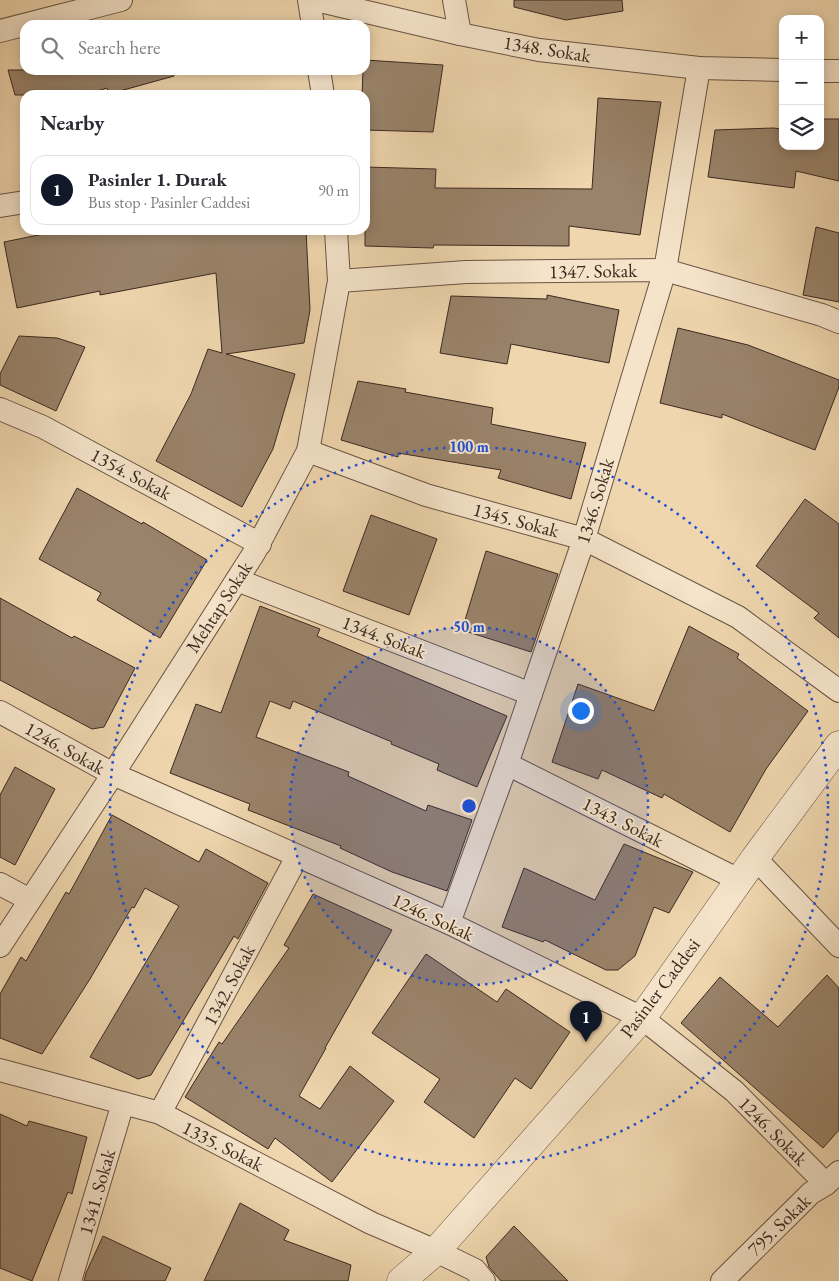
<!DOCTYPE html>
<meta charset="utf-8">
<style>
body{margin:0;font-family:"EB Garamond",serif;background:#f7f7f7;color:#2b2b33}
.controls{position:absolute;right:15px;top:15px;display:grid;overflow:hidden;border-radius:10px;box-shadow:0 2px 12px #0003}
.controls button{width:45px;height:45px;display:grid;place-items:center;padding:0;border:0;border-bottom:1px solid #e1e1e2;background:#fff;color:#2b2b33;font:25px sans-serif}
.you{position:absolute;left:580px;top:710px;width:18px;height:18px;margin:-12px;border:4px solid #fff;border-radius:50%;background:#1a73e8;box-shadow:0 0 0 8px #1a73e833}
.badge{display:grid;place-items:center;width:32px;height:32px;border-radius:50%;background:#111827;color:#fff;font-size:16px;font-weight:700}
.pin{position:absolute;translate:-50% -41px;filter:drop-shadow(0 1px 2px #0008)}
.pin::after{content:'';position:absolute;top:26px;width:18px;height:15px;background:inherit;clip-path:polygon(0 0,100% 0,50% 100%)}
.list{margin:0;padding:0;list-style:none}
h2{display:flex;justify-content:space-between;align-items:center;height:65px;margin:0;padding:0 20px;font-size:21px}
h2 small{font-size:16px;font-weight:400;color:#7c7c81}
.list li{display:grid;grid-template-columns:32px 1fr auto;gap:15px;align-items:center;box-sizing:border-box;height:70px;margin:0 10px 10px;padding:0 10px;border:1px solid #e1e1e2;border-radius:15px}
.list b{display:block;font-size:19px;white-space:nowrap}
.list p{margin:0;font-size:16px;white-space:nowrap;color:#7c7c81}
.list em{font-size:16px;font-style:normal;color:#7c7c81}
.icon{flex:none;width:28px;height:28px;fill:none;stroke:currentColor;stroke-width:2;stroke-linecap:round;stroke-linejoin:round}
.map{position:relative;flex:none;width:839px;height:1281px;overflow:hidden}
.search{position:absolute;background:#fff;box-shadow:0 2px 12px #0003;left:20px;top:20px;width:350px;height:55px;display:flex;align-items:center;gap:12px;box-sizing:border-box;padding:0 18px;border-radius:15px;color:#7c7c81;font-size:19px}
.panel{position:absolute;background:#fff;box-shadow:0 2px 12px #0003;left:20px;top:90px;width:350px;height:145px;border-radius:15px}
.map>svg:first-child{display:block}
.building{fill:#99836a;stroke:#3c2921}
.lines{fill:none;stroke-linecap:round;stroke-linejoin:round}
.minor-casing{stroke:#695444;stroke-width:24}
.tertiary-casing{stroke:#695444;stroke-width:29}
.minor{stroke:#f5e4ca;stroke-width:22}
.tertiary{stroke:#f5e4ca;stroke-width:28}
.ring{fill:none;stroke:#1d4ed8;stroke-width:2.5;stroke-dasharray:2.5 5}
.labels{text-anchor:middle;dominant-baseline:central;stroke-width:4;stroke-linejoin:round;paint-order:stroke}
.street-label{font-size:19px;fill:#3c2921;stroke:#f5e4ca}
.centre{fill:#1d4ed8;stroke:#f5e4ca;stroke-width:2.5}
.ring-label{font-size:15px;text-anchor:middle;font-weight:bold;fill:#1d4ed8;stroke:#f5e4ca;stroke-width:4;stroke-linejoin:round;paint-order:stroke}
</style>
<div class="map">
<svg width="839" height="1281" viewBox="0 0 839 1281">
<rect width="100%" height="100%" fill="#efd6ae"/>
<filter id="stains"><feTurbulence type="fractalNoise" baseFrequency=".004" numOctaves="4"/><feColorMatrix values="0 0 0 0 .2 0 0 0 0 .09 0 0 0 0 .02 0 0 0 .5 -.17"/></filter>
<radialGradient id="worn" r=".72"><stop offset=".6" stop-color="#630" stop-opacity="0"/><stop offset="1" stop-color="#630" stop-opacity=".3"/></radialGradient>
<g class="building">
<path d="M514,0H622L623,11L566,20L514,7Z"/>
<path d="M365,60L443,65L433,132L365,130V95H362L363,70H365Z"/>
<path d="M8,70H173L174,76L109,94L107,88L85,95H15Z"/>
<path d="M598,98L661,102L640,235L569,226V246L434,245L433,248L365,246V167L436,169L435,188L592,189Z"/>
<path d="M820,119H839V181L796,171L794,188L708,177L715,130L773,128L783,129V146H820Z"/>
<path d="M816,227L839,233V302L803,295Z"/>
<path d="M63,230H306L310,310L304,343L226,354L295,374L273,449L242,507L156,461L191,394L208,349L222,353L216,273L100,295V291L17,308L4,242Z"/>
<path d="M547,295L619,310L609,363L511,344L507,364L440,353L451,296L547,299Z"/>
<path d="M678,328L748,345L839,380V387L815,450L722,414V418L660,403Z"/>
<path d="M19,336L57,338L85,347L56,411L0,385V374Z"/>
<path d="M358,381L406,389L405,392L493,408L491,424L586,443L571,499L498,478L501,470L398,453V457L341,440Z"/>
<path d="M77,488L142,524L143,522L207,560L160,638L97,600L101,593L39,559Z"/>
<path d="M805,499L839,524V638L814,618L819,613L756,566Z"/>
<path d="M371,515L437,539L409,615L343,591Z"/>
<path d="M486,551L558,574L531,652L462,630Z"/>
<path d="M0,598L72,638L74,636L135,668L104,727L92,729L0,680Z"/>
<path d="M260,606L320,629L317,636L507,716L477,787L437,770L439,764L391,744L392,742L293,701L290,709L270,701L256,737L349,772L348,776L426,811L428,805L472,820L447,891L392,872L340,848L341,846L248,810L250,804L170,773L196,704L221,713Z"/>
<path d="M689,626L739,654L737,658L808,711L766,769L730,832L664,794L662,798L602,770L598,779L552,762L578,684L654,711Z"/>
<path d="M15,767L55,789L15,865L0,857V795Z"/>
<path d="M112,815L199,862L206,849L268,883L238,939L234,936L151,1075L138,1079L90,1057L179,906L145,888L134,908L132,907L90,979L42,1054L0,1038V994L21,957L26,961L66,892L69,894Z"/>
<path d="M624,844L693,872L669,913L654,907L635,956L618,970H606L545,940L543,942L502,927L524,868L595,900Z"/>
<path d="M313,894L392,930L325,1048H326L299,1096L320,1109L350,1066L394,1101L332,1182L275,1138L268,1149L185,1097L219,1042L222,1044L289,948L284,945Z"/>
<path d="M426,954L497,1002L506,989L570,1032L531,1089L515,1078L474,1138L424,1102L440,1079L372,1033Z"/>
<path d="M827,975L839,988V1130L823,1148L681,1023L720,977L778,1027Z"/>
<path d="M0,1114L27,1126L29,1121L87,1137L72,1194L68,1192L32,1281L0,1268Z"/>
<path d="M240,1203L289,1230L284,1240L351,1265L348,1281H204Z"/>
<path d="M514,1226L568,1281H501L489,1267L486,1257Z"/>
<path d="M103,1236L171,1268L165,1281H84L86,1273Z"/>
</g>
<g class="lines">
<defs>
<g id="minor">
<path d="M309,0L313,25"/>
<path d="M316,0L460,34L539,50L699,68L783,70"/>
<path d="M454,0L460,34"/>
<path d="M0,31L121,0"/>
<path d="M319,70L323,95"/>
<path d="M820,71H839"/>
<path d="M0,206L25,202"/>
<path d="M339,281L466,272L665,270L822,315L839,322"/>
<path d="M0,409L43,427L260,544"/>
<path d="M308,451L426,495L584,539L738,617L839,691"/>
<path d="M237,580L531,694"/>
<path d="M0,712L113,774L449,923L642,1018L734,1091L826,1184"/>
<path d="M507,764L739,880"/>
<path d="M755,858L839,946"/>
<path d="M0,884L30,900"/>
<path d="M449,923L507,764L584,539L665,270L699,68"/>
<path d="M0,946L113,774L254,553L308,451L339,281L336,230"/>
<path d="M0,1070L160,1113L371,1223L436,1251L475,1270L484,1281"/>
<path d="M160,1113L297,857"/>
<path d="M70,1281L123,1103"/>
<path d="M722,1281L811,1193L826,1184L839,1172"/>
</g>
<path id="tertiary" d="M401,1281L436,1251L642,1018L755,858L839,745"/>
</defs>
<use href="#minor" class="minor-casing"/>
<use href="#tertiary" class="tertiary-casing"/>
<use href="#minor" class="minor"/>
<use href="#tertiary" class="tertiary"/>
</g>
<circle cx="469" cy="806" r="179" fill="#1d4ed8" fill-opacity=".12"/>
<g class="ring">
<circle cx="469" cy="806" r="179"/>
<circle cx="469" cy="806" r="359"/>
</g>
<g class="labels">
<g class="street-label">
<text transform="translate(547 49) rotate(9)">1348. Sokak</text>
<text transform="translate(593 271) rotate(-1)">1347. Sokak</text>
<text transform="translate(131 474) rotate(28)">1354. Sokak</text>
<text transform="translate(595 501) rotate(-73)">1346. Sokak</text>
<text transform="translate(516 520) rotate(15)">1345. Sokak</text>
<text transform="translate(219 607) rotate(-57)">Mehtap Sokak</text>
<text transform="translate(384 637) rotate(21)">1344. Sokak</text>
<text transform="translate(65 748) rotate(29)">1246. Sokak</text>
<text transform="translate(623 822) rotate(27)">1343. Sokak</text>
<text transform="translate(433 917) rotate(25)">1246. Sokak</text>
<text transform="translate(229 985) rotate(-62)">1342. Sokak</text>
<text transform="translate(660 988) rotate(-53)">Pasinler Caddesi</text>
<text transform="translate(773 1131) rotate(45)">1246. Sokak</text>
<text transform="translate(223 1146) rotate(27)">1335. Sokak</text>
<text transform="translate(97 1192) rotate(-74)">1341. Sokak</text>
<text transform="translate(779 1225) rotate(-44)">795. Sokak</text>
</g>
</g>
<circle cx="469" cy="806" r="8" class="centre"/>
<g class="ring-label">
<text x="469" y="452">100 m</text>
<text x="469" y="632">50 m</text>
</g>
<rect width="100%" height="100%" filter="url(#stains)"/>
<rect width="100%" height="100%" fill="url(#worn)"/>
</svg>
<div class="controls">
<button>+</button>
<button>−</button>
<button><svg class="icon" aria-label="layers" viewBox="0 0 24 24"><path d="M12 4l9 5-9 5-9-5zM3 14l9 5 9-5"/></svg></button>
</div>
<div class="you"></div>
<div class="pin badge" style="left:586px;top:1042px">1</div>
<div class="search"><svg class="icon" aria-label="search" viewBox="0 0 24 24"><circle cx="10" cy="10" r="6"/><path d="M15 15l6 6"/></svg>Search here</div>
<section class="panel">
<h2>Nearby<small></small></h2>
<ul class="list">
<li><span class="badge">1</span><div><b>Pasinler 1. Durak</b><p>Bus stop · Pasinler Caddesi</p></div><em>90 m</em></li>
</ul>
</section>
</div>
